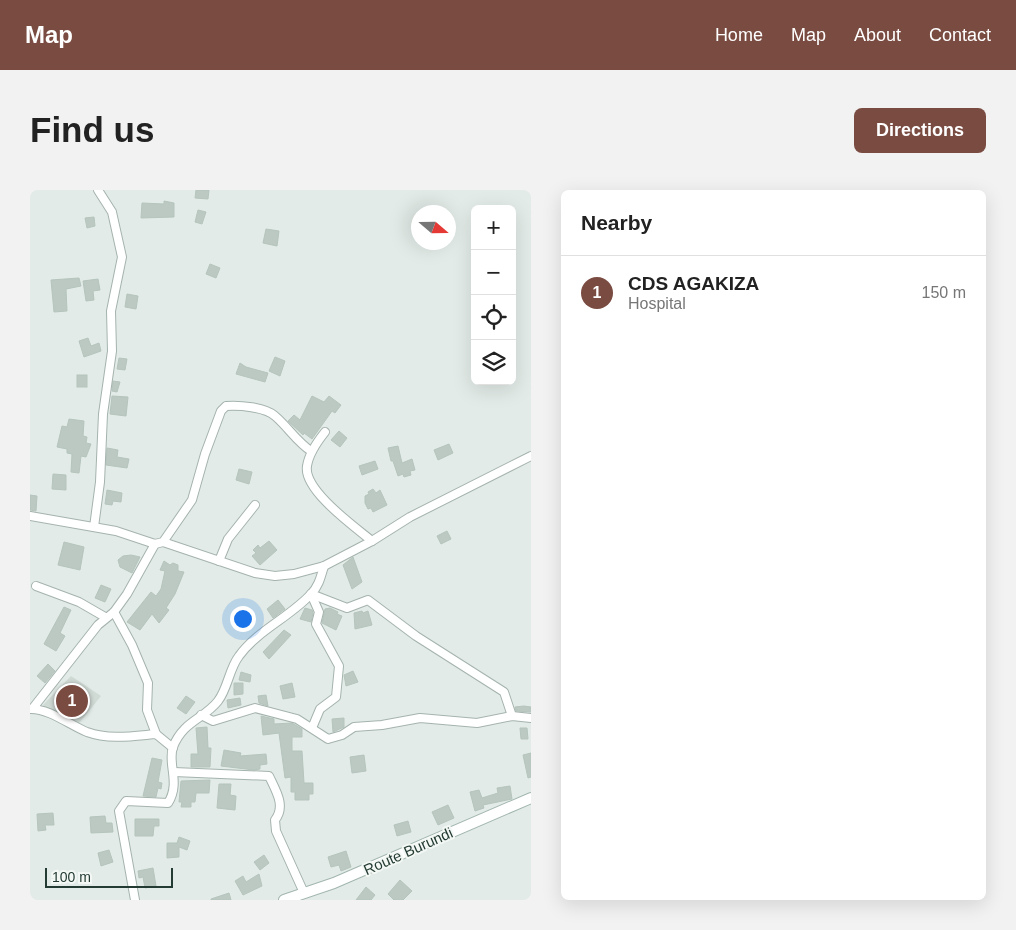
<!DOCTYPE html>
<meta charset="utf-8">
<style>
body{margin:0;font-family:Arial,sans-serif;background:#f2f2f2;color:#222}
.controls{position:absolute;right:15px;top:15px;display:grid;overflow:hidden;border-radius:8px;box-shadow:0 5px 20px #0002}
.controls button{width:45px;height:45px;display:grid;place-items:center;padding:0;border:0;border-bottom:1px solid #e0e0e0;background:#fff;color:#222;font:25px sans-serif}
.compass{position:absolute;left:381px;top:15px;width:45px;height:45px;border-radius:50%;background:#fff;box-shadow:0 5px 20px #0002;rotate:110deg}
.scale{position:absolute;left:15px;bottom:12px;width:128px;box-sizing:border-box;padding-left:5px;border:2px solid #243b33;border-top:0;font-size:14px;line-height:18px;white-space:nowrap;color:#243b33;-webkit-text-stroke:4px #f3f8f5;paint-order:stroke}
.you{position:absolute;left:212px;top:428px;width:18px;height:18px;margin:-12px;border:4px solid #fff;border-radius:50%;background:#1a73e8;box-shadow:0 0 0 8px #1a73e833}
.badge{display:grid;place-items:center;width:32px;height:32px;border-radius:50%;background:#7a4b41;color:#fff;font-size:16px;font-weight:700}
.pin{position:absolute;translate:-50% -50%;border:2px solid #fff;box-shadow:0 1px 5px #0006}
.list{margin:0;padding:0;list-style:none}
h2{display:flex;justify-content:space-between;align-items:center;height:65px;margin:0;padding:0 20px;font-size:21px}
h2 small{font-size:16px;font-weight:400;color:#767676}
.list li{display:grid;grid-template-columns:32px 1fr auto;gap:15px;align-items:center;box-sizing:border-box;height:75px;padding:0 20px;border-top:1px solid #e0e0e0}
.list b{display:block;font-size:19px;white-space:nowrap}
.list p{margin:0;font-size:16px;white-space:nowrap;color:#767676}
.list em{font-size:16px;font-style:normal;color:#767676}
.icon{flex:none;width:28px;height:28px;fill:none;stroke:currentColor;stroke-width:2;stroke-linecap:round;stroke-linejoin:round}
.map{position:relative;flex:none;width:501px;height:710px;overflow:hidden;border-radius:8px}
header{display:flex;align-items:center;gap:30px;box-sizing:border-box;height:70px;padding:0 25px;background:#7a4b41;color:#fff}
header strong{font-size:24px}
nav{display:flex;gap:28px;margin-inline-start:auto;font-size:18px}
.intro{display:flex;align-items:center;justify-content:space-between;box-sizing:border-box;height:120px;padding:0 30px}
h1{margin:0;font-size:35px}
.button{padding:12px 22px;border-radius:8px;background:#7a4b41;color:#fff;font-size:18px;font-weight:700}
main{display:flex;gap:30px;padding:0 30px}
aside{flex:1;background:#fff;border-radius:8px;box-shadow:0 5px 20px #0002}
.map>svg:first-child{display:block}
.built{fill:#d1dbd6}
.building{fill:#bbc9c2;stroke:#b5c4bd}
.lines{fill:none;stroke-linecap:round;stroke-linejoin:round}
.minor-casing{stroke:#a5b3ad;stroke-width:10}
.secondary-casing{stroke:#a2b6ae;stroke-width:12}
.minor{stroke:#fff;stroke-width:8}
.secondary{stroke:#fff;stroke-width:10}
.labels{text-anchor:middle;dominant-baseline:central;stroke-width:4;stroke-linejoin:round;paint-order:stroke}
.street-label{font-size:15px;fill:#243b33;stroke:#f3f8f5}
</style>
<header>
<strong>Map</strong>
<nav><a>Home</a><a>Map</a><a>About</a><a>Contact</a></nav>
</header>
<div class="intro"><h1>Find us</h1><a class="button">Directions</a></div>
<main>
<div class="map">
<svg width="501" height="710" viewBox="0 0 501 710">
<rect width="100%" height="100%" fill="#e2ebe7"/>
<path class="built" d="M41,486L71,506L46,537L17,523L13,515Z"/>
<g class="building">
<path d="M166,0H179L178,9L165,8Z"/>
<path d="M134,11L144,13V27L111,28L112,13L134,14Z"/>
<path d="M168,20L176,22L172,34L165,32Z"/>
<path d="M64,27L65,36L57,38L55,28Z"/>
<path d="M236,39L249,41L247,56L233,53Z"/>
<path d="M180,74L190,78L186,88L176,84Z"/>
<path d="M49,88L51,96L36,99L37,121L24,122L21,90Z"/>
<path d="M68,89L70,100L63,101L64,110L56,111L53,91Z"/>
<path d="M97,104L108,106L106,119L95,117Z"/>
<path d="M58,148L61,156L69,153L71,161L54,167L49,151Z"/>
<path d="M245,167L255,171L250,186L239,181Z"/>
<path d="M89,168L97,169L95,180L87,179Z"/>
<path d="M210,173L216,177L238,183L235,192L206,184Z"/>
<rect x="47" y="185" width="10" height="12"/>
<path d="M83,191L90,192L87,202L82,201Z"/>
<path d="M82,206L98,207L96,226L80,224Z"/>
<path d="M282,206L294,212L299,206L311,215L305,223L302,221L282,249L274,243L273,245L258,231L264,225L270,230Z"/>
<path d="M39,229L54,231L53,246L57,247L56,253L61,254L56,267L51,266L49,283L41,282L42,264L37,263V259L27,257L32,236L37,237Z"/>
<path d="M309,241L317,248L310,257L301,250Z"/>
<path d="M419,254L423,263L408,270L404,260Z"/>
<path d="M368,256L372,273L382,269L385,280L380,281L381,285L374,287L373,284L368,286L363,271H361L358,258Z"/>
<path d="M77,258L88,260L87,267L99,269L97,278L76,275Z"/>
<path d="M345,271L348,279L332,285L329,276Z"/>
<path d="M209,279L222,282L219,294L206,290Z"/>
<path d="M23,284L36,285V300L22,299Z"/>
<path d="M343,299L346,303L350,300L357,315L343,322L341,318L338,319L335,313V306L339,304L338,302Z"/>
<path d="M77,300L92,303L91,312L83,311L82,315L75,314Z"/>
<path d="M0,305L7,306L6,321L0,320Z"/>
<path d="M417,341L421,349L411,354L407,346Z"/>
<path d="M239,351L247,360L230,375L222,366L226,363L223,360L228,355L230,358Z"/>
<path d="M34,352L54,357L50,380L28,375Z"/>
<path d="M101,365L110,367L102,383L90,377L88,370L93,366Z"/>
<path d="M323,367L332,392L322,399L313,375Z"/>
<path d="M134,371L140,375L143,373L148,375V381L154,382L145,404L136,418L139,420L129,433L122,424L110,440L97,432L121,402L126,406L131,399L135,381L130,380Z"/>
<path d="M71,395L81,399L75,412L65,408Z"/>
<path d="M248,410L255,419L243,428L237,419Z"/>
<path d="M34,417L41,420L30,443L35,446L26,461L14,454Z"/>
<path d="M275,418L282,420L283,423L281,432L270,429Z"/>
<path d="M300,418L308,422L307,424L312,426L306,440L292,433L295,419Z"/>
<path d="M332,421L333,423L338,421L342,435L325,439L324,423Z"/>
<path d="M254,440L261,445L239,469L233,462Z"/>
<path d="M18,474L25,481L15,493L7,486Z"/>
<path d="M323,481L328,492L316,496L314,485Z"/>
<path d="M211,482L221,485L220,492L209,490Z"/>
<path d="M204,493H213V504L204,505Z"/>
<path d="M262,493L265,507L253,509L250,496Z"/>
<path d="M236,505L238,516L229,513L228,506Z"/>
<path d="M156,506L165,512L156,524L147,518Z"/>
<path d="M210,508L211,515L198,518L197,510Z"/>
<path d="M494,516L501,517V522L486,521L485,517Z"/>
<path d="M231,526L244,529V534L262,533L272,539V547H262V561H272L274,593H283V604H279V610H265V602H261V587L255,588L249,543L233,545Z"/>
<path d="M314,528V537L303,542L302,529Z"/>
<path d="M177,537L178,558H181L180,577H161V564H168L166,538Z"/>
<path d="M490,538H497L498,549H491Z"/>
<path d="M194,560L211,563L210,566L236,564L237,574L230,575V579L224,580L191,576Z"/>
<path d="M501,563V587L498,588L493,565Z"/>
<path d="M334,565L336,581L322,583L320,567Z"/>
<path d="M122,568L132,570L128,592L132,593L131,599L128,598L126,607L113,606Z"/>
<path d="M180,590L179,603H166L165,612H161V617H151L152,612H149L151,591Z"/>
<path d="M189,594H201L200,605L206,606L205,620L187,618Z"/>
<path d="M480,596L482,609L453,615L454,618L445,621L440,602L449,600L452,608L468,603L467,598Z"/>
<path d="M418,615L424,628L408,635L402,622Z"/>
<path d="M23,623L24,635H15L16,640L8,641L7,624Z"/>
<path d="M75,626L76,633H82L83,642L61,643L60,627Z"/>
<path d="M105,629H129V636H124L123,646H105Z"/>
<path d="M378,631L381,642L367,646L364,635Z"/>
<path d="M149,647L160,651L157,660L149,657V667L137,668V653H147Z"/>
<path d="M79,660L83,672L71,676L68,663Z"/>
<path d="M316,661L321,677L311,681L309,675L301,677L298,667Z"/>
<path d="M234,665L239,673L230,680L224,672Z"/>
<path d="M123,678L126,696L115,698L113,687L109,688L108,681Z"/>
<path d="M229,684L232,696L213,705L205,691L213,686L216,692Z"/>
<path d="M370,690L382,701L373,710H364L358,704Z"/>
<path d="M336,697L345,705L341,710H326Z"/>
<path d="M199,703L201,710H181V709Z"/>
</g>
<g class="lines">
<defs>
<g id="minor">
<path d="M295,242C287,252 279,263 277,276C273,300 325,337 342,351"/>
<path d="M0,326L86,341L125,354L133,352L162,310L175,264L191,221L196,216C209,215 235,217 245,226C258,237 267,252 281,261"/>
<path d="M64,337L70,292L73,224L82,161L81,121L92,67L82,22L68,0"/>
<path d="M133,352L225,383L245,386L264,384L294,376L342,351L380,327L501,266"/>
<path d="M189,371L198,349L225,315"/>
<path d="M6,396L49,412L75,427"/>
<path d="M281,404L317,418L338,410L386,446L474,502L482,526"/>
<path d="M281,404L289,422L286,434L309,476L306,507L290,519L282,538"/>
<path d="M84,422L102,455L118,493L117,520L126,544"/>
<path d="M3,518L68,435L84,422L97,404L125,354"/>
<path d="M0,519C18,518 40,535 57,542C79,550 103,546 126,544L143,558"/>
<path d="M171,525L183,531L225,518L267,529L298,549L312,545L324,537L352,535L390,528L447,533L482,526L501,528"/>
<path d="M144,582L239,586C246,601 256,616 245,630L246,641L274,703"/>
<path d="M105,710L89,621L96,611L138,613C151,593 137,573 143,557C153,531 174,529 188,511C198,498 199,479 209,466C228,440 260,427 281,404C289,396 291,386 294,376"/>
</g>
<path id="secondary" d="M254,710L304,693L501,608"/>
</defs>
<use href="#minor" class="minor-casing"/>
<use href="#secondary" class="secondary-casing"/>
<use href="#minor" class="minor"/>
<use href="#secondary" class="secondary"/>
</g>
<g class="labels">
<g class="street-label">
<text transform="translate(378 661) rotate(-24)">Route Burundi</text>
</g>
</g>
</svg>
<div class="controls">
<button>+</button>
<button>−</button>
<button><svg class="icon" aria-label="locate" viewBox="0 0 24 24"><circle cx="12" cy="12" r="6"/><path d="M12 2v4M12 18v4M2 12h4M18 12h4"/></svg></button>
<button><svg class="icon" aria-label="layers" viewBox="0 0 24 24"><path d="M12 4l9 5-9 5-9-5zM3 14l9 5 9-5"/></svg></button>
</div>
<svg class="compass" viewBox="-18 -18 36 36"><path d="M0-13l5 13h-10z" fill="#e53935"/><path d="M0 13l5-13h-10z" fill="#767676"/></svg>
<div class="scale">100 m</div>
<div class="you"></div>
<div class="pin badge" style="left:42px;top:511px">1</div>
</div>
<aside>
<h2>Nearby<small></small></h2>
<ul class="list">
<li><span class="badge">1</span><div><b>CDS AGAKIZA</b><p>Hospital</p></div><em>150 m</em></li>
</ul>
</aside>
</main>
